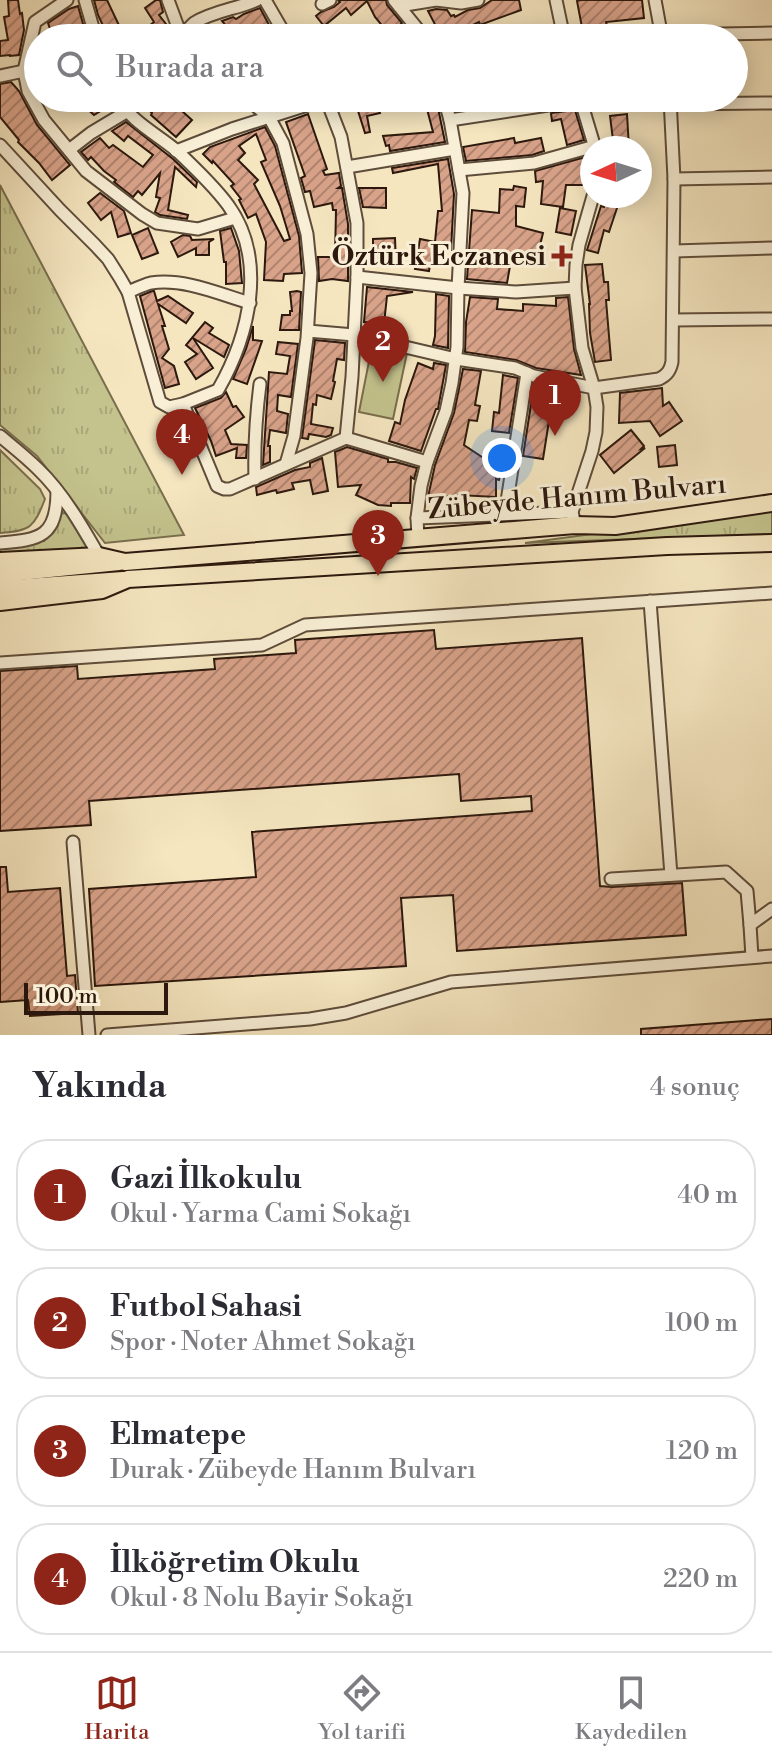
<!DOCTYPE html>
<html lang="tr">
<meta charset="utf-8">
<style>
body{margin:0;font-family:"Libre Bodoni",serif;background:#f7f7f7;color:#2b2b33}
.compass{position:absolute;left:580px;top:136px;width:72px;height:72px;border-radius:50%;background:#fff;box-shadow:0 4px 20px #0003;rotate:266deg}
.scale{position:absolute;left:24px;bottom:20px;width:144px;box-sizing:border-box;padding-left:8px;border:4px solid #2c180d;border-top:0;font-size:22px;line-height:28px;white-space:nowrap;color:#2c180d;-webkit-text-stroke:6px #f8efd6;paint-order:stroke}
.you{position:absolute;left:502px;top:458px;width:28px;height:28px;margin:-20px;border:6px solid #fff;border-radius:50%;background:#1a73e8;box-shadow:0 0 0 12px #1a73e833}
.badge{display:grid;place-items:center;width:52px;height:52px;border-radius:50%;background:#8f2418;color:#fff;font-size:26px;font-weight:700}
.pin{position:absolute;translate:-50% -66px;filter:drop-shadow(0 2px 4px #0008)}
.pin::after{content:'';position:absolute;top:42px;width:28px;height:24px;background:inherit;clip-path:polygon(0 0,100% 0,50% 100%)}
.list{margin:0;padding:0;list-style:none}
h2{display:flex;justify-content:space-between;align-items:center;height:104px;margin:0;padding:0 32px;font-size:34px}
h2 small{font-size:26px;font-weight:400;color:#7c7c81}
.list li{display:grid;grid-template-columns:52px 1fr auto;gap:24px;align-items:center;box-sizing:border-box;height:112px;margin:0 16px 16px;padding:0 16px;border:2px solid #e1e1e2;border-radius:32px}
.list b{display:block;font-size:30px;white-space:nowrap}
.list p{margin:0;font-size:26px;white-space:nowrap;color:#7c7c81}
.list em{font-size:26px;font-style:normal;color:#7c7c81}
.icon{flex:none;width:44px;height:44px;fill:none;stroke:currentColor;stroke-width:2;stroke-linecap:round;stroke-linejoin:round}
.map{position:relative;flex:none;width:772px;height:1035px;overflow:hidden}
.search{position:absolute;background:#fff;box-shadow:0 4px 20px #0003;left:24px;right:24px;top:24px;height:88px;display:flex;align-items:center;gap:20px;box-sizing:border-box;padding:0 28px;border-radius:44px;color:#7c7c81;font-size:30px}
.sheet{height:616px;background:#fff}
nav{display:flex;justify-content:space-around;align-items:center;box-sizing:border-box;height:112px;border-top:2px solid #e1e1e2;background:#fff;font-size:22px;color:#7c7c81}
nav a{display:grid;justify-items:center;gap:4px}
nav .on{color:#8f2418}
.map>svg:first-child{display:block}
.grass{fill:url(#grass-tufts);stroke:#786e4d;stroke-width:2}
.pitch{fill:#c4c38d;stroke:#786e4d;stroke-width:2}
.building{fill:url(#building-hatch);stroke:#2c180d;stroke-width:2;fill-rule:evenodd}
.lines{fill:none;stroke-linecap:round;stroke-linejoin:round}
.minor-casing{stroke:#5e4c3a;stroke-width:15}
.major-casing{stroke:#2c180d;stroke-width:18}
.highway-casing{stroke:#2c180d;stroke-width:20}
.minor{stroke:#f8efd6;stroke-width:11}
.major{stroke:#f5e6c0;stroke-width:14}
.highway{stroke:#f5e6c0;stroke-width:16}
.poi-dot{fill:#8f2418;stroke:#f8efd6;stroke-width:3}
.labels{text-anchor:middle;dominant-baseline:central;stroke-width:6;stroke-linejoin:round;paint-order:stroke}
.poi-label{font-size:28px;font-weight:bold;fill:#2c180d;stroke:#f8efd6;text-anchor:end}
.street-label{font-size:28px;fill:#2c180d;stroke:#f8efd6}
</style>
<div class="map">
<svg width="772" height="1035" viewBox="0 0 772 1035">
<defs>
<pattern id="grass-tufts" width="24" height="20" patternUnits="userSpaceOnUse" patternTransform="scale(2)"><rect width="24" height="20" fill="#c4c38d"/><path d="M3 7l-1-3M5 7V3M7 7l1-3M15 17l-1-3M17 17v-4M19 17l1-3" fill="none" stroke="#a9a778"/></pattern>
<pattern id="building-hatch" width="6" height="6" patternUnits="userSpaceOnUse" patternTransform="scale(2)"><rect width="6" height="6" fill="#d9a38a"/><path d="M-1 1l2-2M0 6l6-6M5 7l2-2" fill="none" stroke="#b0846f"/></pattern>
</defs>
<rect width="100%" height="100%" fill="#f5e6c0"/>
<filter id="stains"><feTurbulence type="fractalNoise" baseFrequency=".0025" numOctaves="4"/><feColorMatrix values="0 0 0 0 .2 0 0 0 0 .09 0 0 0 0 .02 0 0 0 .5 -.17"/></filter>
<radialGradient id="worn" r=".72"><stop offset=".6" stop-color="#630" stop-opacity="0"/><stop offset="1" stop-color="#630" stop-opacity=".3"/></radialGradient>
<g class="grass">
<path d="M0,185L184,535L105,543L37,456L0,425Z"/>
<path d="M0,450L40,489L45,499C34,527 31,531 0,533Z"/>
<path d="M772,510V534L525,543Z"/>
<path d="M64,513L68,514L89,549L0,555V545L44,541L51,532L59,514Z"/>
</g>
<path class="pitch" d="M372,346L407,353L393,419L359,412Z"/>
<g class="building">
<path d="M8,0H18L20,14L22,13L24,30L19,55L10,56V55L0,56V41L8,40L4,17L9,16Z"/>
<path d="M94,0H107L125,38H104V34L106,32L98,15Z"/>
<path d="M156,0H160L163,12L159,15L169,28L173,38H134L154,22L145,8Z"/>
<path d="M338,0H386L387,5L402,23L389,34L375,17L367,1L351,15L346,8L324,26L316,16L321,12L334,7L340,2Z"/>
<path d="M492,0H519L521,10L480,25L479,22L447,38H442L428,11L436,9L447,10L451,16L454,15L455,17L468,10L480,8Z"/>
<path d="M581,0H642L644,18L606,22L611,38H584L577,1Z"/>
<path d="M78,6L87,38H53L48,23L69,9Z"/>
<path d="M260,8L276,38H254L246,28L236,38L222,21L233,17L236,19L244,14Z"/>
<path d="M11,82L19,91L37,125L70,165L52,180L39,163L18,142L19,140L0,117V84Z"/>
<path d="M79,98H109L112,104L94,115L83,105Z"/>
<path d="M136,98H176L172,102L192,120L176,137L151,115L152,113Z"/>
<path d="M354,98H391L377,104L380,113L367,116L370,132L365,133Z"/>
<path d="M426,98H436L445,142L390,151L389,145L386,146L383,136L433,132L426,105L428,104Z"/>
<path d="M575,110L584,140L567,145L561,119L552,121L551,113Z"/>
<path d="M308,114L327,169L323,171L325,175L339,173L341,186L338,188H342L348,224V281L332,279L319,281L318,257H335L336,210H333L332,203L314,207L310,191L305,192L301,178L305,176L286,122Z"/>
<path d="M627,114L629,148H614L610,116Z"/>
<path d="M126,122L173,159L197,182L196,187L175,167L168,210L188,215L187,219L160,215L155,212L160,198L156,197L160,173L142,195L138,191L133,197L114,182L116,180L104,171L91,157L88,160L81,152L100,138L109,148L113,145L143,167L153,155L128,136L124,141L112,131Z"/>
<path d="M265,127L275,146L299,236L302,273L284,274L283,281L264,280L266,242L256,214L248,218L239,200L241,199L231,186L234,184L213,161L212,163L203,154L210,147ZM256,134L266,160L261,162L280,206L290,239L284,241L254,184L258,180L238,160L245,153L239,146Z"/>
<path d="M514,138L515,143L541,138L544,151L532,155L466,161L463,147Z"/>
<path d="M582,158L589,159V185H566L563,207L541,204L543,181L536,182L535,171Z"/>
<path d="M448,159L454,194L451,250L433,249L429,271L415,269L420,239L435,242L438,211H442L438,164L393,173L392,168Z"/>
<path d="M514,186L526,188L524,207L516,206V226L543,233L536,262L512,255L507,283L467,279L472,210L499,213L500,189L513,190Z"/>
<path d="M359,188H386V208L363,207Z"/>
<path d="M100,193L124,211L131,233L118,237L111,212L101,220L88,203Z"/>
<path d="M605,196H621L609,232L604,230L598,253L587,250L601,206L604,207Z"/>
<path d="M560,208L576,211L571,235L556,232Z"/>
<path d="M148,228L158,253L142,259L132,235Z"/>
<path d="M231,228L239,251L242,283L226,284V262H224L220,231Z"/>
<path d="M183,235L190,236L192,240L214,239L209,242V255H196V248L178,257L171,242Z"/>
<path d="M395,238L396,264H373V239Z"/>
<path d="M602,264L604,282H608L609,300H606L611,360L595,362L590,333L589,304H590L585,265Z"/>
<path d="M367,287L413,292L387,296L384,324L364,322Z"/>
<path d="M152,291H154L157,301L168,296L193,313L186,323L158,304L165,326H162L169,349L162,358L174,366L179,384L165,388L140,296Z"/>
<path d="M297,291L301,292L299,330H280L282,315H290V311H292L290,292Z"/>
<path d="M436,294L449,296L448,348L433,345L435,336Z"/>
<path d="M470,297L498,299L497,309L523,311V304L556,306V298L568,297L574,349L581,375L536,368L516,360L465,352L466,322Z"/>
<path d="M205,322L213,328L209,333L229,345L224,357L193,338L213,368L196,379L185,362L197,354L186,345Z"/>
<path d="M253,326V340L262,341L247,384L233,379L246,349Z"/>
<path d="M315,340L345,343L344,360L337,359L333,381L335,382L331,399L317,395L316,405L313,404L311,424L333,428L331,435L326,437L309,434L308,439L302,438Z"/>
<path d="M278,342L298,344L291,397L278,395L277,411L288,414L286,433L270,430L268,446H270V462L263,465L269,372L287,374L290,356L276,354Z"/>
<path d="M418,363L433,369L434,363L446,365L438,409H436L421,451L389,441L395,422L400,424L405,400Z"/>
<path d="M463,369L481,371L475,405L480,406L477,421L469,420L464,445L485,459L488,449L506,454L499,480L496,479V497L458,495V496L428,497L435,465L454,413Z"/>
<path d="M503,375L518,378L509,433L492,431L494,412L499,413Z"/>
<path d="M534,385L554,389L543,459L523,456Z"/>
<path d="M662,388L663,406L669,402L682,421L660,436L650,421L619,423L620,393Z"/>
<path d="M226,392L233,407L236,406L244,417L225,430L231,444L247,445L246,458H236L237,448L216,456L211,441L195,408L221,398Z"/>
<path d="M631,430L644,446L641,449L645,448L614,473L600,455Z"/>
<path d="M675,445L677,465L659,467L657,447Z"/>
<path d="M347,447L388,459V462H396L417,468L414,479L411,477L410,503H391V506L378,505L356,495L361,485L338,487L335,452Z"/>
<path d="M322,458L328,491L313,494L310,480L292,483L294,489L277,493L276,490L257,495L256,487L295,470L310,467V463Z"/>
<path d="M434,630L436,649L582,638L600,886L612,887L682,883L686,935L457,951L453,895L401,898L406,966L95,986L89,889L256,877L252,832L532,811L531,796L461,801L459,774L89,801L91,825L0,831V671L77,666L78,679L215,669L214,659L296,653L295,640Z"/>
<path d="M0,867H6L8,892L60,888L67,976L75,975L78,1013L30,1016L28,1000L0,1002Z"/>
<path d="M772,1019V1035H641V1029Z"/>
</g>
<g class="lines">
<defs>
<g id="minor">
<path d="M67,0L35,22L24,71L28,91L44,120L86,171L142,214L157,223L198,229L235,218"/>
<path d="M85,0L96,38"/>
<path d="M168,0L182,38"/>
<path d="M265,0L287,38"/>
<path d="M394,0L420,32L423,38"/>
<path d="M556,0L564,38"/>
<path d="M655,0L662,38"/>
<path d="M322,4L330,0"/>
<path d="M399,6L436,0L461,3L478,0"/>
<path d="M662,35L772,33"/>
<path d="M181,38C185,33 189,27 194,23C213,11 237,9 257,0"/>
<path d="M0,76L24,71"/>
<path d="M118,98C131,122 157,134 177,151C194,167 214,186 228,205C268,260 249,336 218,390L183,404L217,486L224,489H230L346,438L427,462"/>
<path d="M246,98L269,117L283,143L307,234L311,273L307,338L294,436L286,464"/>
<path d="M326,98L341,137L357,223V277L352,377L346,438"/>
<path d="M580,98L595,148"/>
<path d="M671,104L772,103"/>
<path d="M450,120L581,100"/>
<path d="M0,145L60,210L95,245L108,259L120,278L128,292L160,402L169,407L183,404"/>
<path d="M69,150L91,133L126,112"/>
<path d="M176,151L232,129L326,99"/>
<path d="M347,167L455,149"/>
<path d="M459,170L534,163L595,146"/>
<path d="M674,179L772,177"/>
<path d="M674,251L772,248"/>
<path d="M357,277L458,288L516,292L575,288"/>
<path d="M128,292C135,289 143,285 151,283C185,278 219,294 250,303"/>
<path d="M673,320L772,319"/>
<path d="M308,331L354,335L456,359L515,368L534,376L594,388L659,379C667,375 670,371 672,362L674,179L670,98"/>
<path d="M0,436C13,447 26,457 38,469C63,493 82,526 99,556"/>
<path d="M255,479C254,446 256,416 260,384"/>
<path d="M505,514L527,373"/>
<path d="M417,518L572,512"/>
<path d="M575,525L572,512L592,451L596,432L597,407L594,388L582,348L575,288L576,265L579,245L593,196"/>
<path d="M418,538L417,518L421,486L427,462L446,411L452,383L457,347L458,288L463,193L450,120L444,98"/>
<path d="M0,543C41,540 57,536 57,491"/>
<path d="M650,601L671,875"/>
<path d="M0,663L262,645L305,625L772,593"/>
<path d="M73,842L89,1035"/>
<path d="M611,879L726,872L747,891L750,925"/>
<path d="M752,957L750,925L772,909"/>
<path d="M107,1035L310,1019L346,1013L451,982L772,956"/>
</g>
<g id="major">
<path d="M0,575L119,563"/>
<path d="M0,588L123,579"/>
</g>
<g id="highway">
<path d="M0,561L99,556L125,562L575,525L615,526L772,503"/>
<path d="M0,602L102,590L128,579L667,546L772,543"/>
</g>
</defs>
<use href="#minor" class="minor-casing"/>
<use href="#major" class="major-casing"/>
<use href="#highway" class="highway-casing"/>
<use href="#minor" class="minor"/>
<use href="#major" class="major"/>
<use href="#highway" class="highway"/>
</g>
<path class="poi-dot" d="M558 244h8v8h8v8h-8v8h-8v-8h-8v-8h8z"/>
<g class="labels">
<g class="poi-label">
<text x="546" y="256">Öztürk Eczanesi</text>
</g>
<g class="street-label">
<text transform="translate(577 497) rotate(-5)">Zübeyde Hanım Bulvarı</text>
</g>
</g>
<rect width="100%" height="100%" filter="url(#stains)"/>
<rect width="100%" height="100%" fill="url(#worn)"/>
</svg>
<svg class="compass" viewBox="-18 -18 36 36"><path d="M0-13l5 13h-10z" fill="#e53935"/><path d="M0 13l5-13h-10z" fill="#7c7c81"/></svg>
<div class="scale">100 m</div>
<div class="you"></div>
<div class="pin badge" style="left:555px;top:436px">1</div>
<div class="pin badge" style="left:383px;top:382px">2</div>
<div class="pin badge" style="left:378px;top:576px">3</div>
<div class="pin badge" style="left:182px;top:475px">4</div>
<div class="search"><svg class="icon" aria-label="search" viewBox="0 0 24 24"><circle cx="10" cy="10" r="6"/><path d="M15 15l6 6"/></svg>Burada ara</div>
</div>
<section class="sheet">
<h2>Yakında<small>4 sonuç</small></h2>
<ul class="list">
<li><span class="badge">1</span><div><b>Gazi İlkokulu</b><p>Okul · Yarma Cami Sokağı</p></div><em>40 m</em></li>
<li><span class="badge">2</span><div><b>Futbol Sahasi</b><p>Spor · Noter Ahmet Sokağı</p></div><em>100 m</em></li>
<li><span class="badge">3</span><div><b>Elmatepe</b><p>Durak · Zübeyde Hanım Bulvarı</p></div><em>120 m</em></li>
<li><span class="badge">4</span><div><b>İlköğretim Okulu</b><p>Okul · 8 Nolu Bayir Sokağı</p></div><em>220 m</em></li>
</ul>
</section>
<nav>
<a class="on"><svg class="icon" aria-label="map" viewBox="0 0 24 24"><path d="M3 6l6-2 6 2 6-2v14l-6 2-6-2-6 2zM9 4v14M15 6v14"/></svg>Harita</a>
<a><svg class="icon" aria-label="directions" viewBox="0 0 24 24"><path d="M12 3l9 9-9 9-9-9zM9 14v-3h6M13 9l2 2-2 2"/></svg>Yol tarifi</a>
<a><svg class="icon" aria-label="saved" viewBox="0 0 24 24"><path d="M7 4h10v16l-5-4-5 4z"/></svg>Kaydedilen</a>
</nav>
